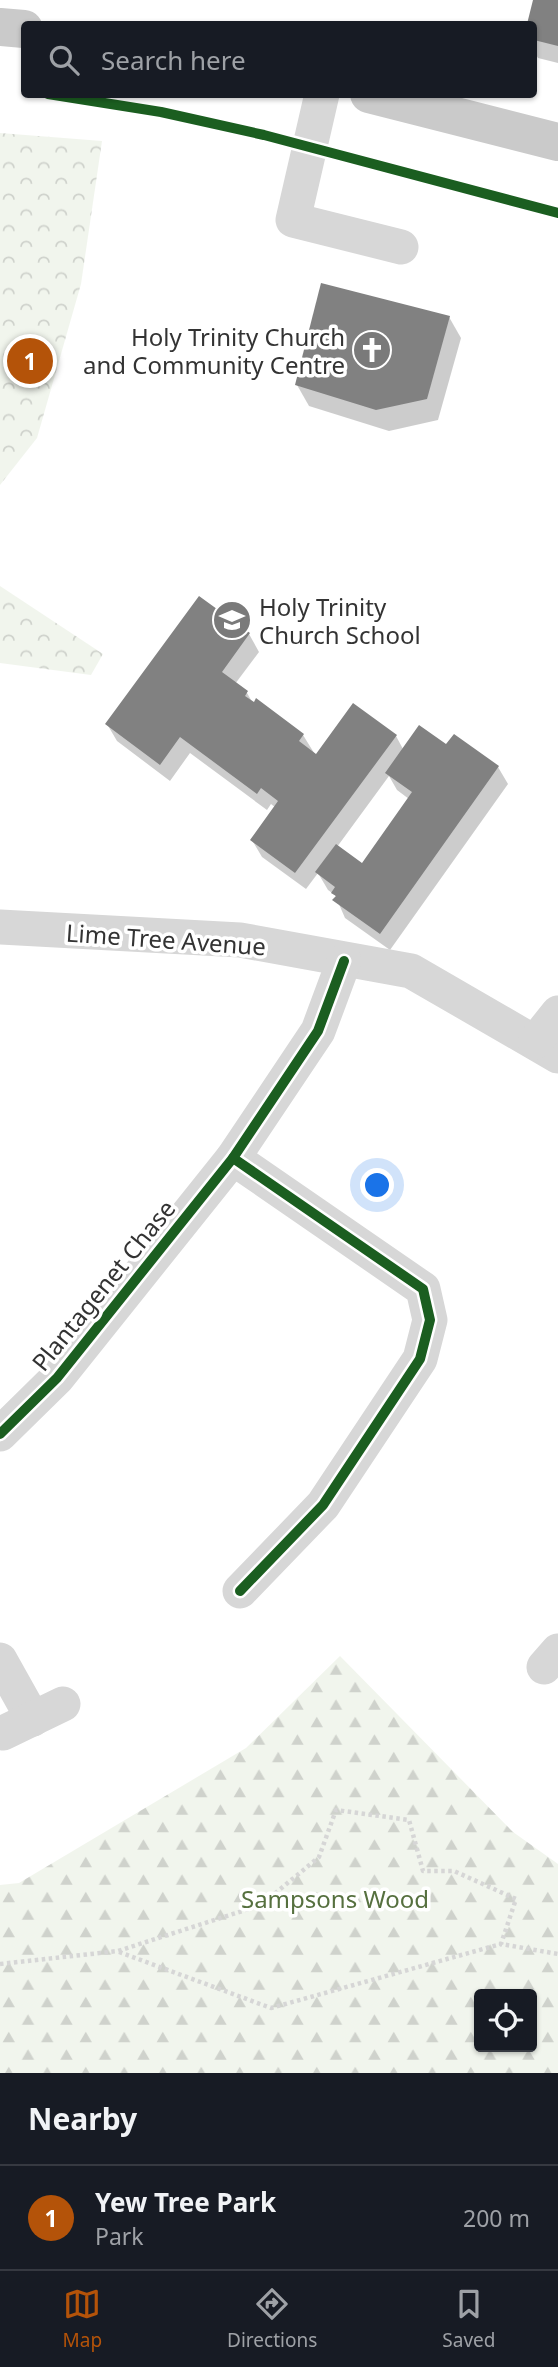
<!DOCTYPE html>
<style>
body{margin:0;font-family:"Noto Sans",sans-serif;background:#20242c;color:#f1f3f6}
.controls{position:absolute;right:21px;bottom:21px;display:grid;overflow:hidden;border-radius:7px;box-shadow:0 2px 5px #0004}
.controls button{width:63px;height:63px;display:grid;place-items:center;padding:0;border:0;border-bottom:2px solid #363941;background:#171b24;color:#f1f3f6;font:35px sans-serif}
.you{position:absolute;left:378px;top:1186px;width:24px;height:24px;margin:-18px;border:5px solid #fff;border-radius:50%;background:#1a73e8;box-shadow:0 0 0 10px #1a73e833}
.badge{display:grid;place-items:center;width:46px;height:46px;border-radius:50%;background:#b45309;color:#fff;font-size:23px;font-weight:700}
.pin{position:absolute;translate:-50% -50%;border:4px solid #fff;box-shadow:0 2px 7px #0006}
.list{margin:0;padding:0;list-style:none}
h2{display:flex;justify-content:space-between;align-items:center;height:91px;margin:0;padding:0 28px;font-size:30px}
h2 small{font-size:23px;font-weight:400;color:#9ea1a6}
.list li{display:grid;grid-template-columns:46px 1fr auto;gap:21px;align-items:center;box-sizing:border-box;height:105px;padding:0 28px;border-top:2px solid #363941}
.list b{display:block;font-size:26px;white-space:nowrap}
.list p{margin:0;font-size:23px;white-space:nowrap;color:#9ea1a6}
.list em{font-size:23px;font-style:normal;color:#9ea1a6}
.icon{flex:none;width:38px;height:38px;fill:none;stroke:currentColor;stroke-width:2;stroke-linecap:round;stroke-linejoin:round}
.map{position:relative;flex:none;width:558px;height:2073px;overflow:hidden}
.search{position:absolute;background:#171b24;box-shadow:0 2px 5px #0004;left:21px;right:21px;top:21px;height:77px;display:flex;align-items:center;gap:18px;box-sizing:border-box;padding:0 24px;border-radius:7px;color:#9ea1a6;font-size:26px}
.sheet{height:196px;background:#171b24}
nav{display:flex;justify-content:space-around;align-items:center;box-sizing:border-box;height:98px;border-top:2px solid #363941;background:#171b24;font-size:19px;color:#9ea1a6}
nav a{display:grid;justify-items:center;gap:4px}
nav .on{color:#b45309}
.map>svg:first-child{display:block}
.forest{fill:url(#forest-firs);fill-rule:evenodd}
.park{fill:url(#park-crowns)}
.shadow{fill:#0003;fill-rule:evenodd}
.building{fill:#818181}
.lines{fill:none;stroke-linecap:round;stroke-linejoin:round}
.path{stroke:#d6d6d6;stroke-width:4.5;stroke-dasharray:3.5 3.5;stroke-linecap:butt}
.minor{stroke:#d7d7d7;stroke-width:35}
.major{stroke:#cacaca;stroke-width:38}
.cycleway-casing{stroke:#fff;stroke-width:15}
.cycleway{stroke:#1b5e20;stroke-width:10}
.labels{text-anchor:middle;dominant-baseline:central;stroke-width:7;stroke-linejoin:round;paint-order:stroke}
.poi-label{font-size:24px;fill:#333;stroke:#fff;text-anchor:end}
.street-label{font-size:24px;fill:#333;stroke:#fff}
.park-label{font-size:24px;fill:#56703f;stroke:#fff}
</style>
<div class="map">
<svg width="558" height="2073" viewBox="0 0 558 2073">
<defs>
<pattern id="forest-firs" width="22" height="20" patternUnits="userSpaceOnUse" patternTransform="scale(1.75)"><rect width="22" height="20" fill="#f1f5ed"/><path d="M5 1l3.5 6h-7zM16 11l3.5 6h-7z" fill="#cfd2cc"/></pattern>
<pattern id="park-crowns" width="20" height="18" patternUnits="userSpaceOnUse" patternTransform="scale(1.75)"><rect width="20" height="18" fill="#f1f5ed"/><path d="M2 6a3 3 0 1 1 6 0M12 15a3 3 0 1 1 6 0" fill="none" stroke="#cfd2cc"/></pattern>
</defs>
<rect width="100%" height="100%" fill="#fff"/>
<path class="forest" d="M340,1656L513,1832L558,1864V2073H0V1885L19,1883L246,1748ZM479,1994H532V2047H479Z"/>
<g class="park">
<path d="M0,133L102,141L81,284L37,438L0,485Z"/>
<path d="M0,586L103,654L91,675L0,663Z"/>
</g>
<g class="shadow">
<path d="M535,0H558V63L538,58L534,51V24H529Z"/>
<path d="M449,317L461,338L438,420L389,431L309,406L297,385Z"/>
<path d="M249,634L259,652L235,684L247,693L254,705L303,735L316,756L396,736L403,749L446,747L454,736L498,767L508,784L390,950L345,918L335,895L328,890L318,873L306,889L262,857L252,840L276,808L271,804L267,810L190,753L170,781L117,741L107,724ZM389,776L397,790L409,799L362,865L337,847Z"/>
</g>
<g class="building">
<path d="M533,0H558V46L534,40V24H527Z"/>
<path d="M321,283L450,316L427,399L376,410L295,385Z"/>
<path d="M199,596L250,633L222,672L248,691L245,696L254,702L256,698L304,734L299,741L316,754L353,703L397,735L295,873L250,840L278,801L261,788L257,794L180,737L160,765L105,724Z"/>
<path d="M419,725L446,744L454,734L499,766L380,934L332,900L336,896L331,893L335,887L315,872L336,844L362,863L412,792L385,773Z"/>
</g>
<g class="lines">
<g class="path">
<path d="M119,1952L271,2008L501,1944"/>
<path d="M0,1964L118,1951L261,1905L319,1857L336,1810L409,1820L423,1871H454L516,1899L501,1944L558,1954"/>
</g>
<g class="minor">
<path d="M322,94L293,220L401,247"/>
<path d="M0,927L240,940L411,971L558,1056"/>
<path d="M535,1042L558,1013"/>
<path d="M233,1158L423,1289L430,1320L420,1359L323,1505L240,1591"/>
<path d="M0,1434L57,1378L233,1158L318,1031L344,961"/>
<path d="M0,1660L33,1719"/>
<path d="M544,1667L558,1651"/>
<path d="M3,1733L63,1704"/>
</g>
<g class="major">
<path d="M0,27L24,29"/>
<path d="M369,94L558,142"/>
</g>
<defs>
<g id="cycleway">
<path d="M48,94L161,112L264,135L558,213"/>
<path d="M233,1158L423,1289L430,1320L420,1359L323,1505L240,1591"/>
<path d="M0,1434L57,1378L233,1158L318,1031L344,961"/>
</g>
</defs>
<use href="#cycleway" class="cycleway-casing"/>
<use href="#cycleway" class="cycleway"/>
</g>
<defs>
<symbol id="church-disc" viewBox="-11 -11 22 22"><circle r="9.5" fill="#7a7a7a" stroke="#fff"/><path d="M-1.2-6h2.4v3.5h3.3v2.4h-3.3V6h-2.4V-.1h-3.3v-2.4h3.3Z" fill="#fff"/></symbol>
<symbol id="school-disc" viewBox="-11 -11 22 22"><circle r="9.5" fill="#7a7a7a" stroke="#fff"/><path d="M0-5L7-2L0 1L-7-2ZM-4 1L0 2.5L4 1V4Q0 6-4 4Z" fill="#fff"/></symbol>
</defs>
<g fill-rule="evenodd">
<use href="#church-disc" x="350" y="328" width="44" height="44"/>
<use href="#school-disc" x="210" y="598" width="44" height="44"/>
</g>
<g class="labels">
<g class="poi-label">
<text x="345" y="336">Holy Trinity Church<tspan x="345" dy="28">and Community Centre</tspan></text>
<text x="259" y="606" text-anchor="start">Holy Trinity<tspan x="259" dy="28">Church School</tspan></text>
</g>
<g class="street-label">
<text transform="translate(166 939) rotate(4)">Lime Tree Avenue</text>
<text transform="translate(103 1285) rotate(-51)">Plantagenet Chase</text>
</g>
<g class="park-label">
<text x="335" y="1898">Sampsons Wood</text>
</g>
</g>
</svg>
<div class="controls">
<button><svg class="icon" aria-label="locate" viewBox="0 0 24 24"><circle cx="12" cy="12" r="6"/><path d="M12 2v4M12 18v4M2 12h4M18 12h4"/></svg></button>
</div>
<div class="you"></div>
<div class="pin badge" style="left:30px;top:361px">1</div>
<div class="search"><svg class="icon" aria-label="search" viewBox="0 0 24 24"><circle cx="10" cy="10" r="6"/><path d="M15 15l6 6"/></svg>Search here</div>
</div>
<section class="sheet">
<h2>Nearby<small></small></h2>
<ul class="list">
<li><span class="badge">1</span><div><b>Yew Tree Park</b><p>Park</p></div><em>200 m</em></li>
</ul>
</section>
<nav>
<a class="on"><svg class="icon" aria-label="map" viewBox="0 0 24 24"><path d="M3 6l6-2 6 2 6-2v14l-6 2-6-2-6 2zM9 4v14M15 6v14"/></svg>Map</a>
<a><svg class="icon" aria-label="directions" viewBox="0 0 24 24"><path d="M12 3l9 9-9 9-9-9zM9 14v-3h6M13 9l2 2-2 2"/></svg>Directions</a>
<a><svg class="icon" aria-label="saved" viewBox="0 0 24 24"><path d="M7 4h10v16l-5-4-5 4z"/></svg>Saved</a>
</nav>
